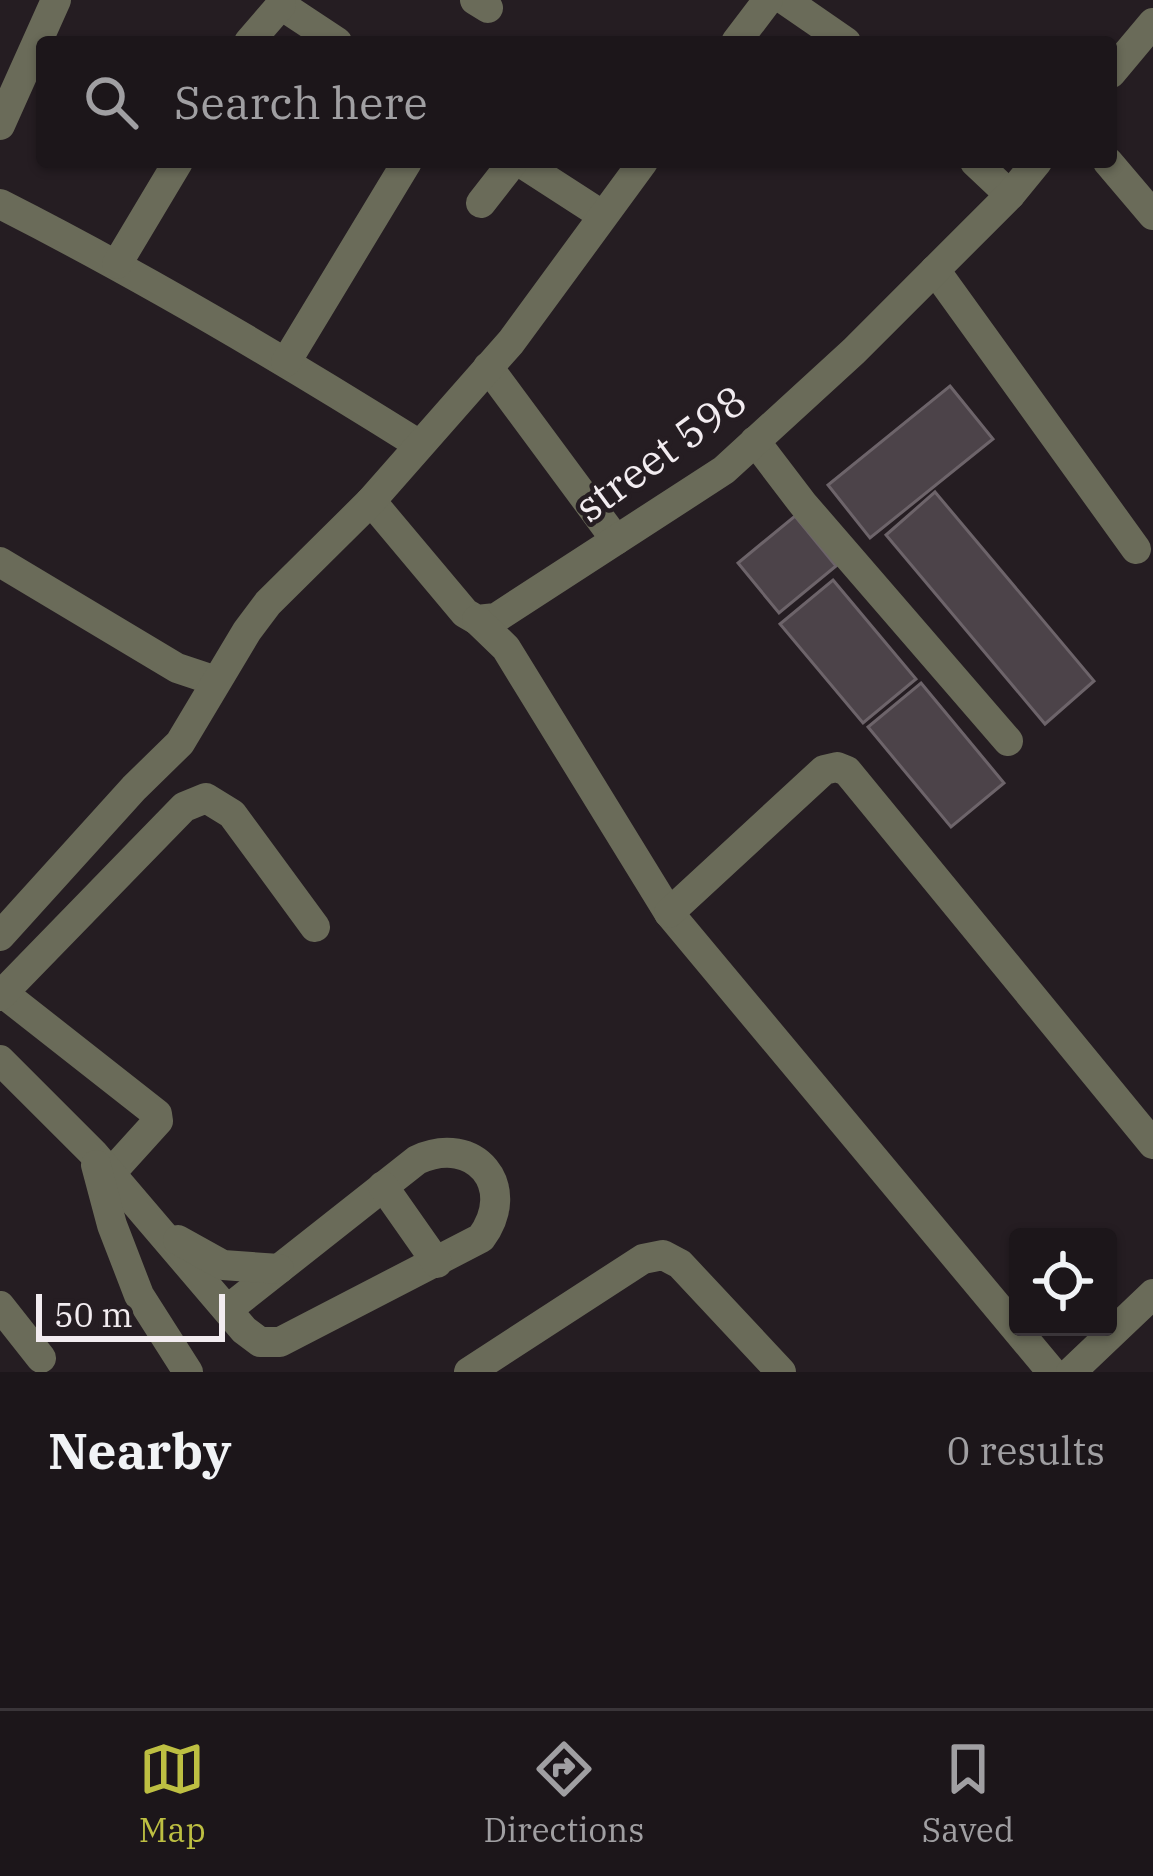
<!DOCTYPE html>
<style>
body{margin:0;font-family:"IBM Plex Serif",serif;background:#292327;color:#f1f3f6}
.controls{position:absolute;right:36px;bottom:36px;display:grid;overflow:hidden;border-radius:12px;box-shadow:0 3px 9px #0004}
.controls button{width:108px;height:108px;display:grid;place-items:center;padding:0;border:0;border-bottom:3px solid #3a3539;background:#1c161a;color:#f1f3f6;font:60px sans-serif}
.scale{position:absolute;left:36px;bottom:30px;width:189px;box-sizing:border-box;padding-left:12px;border:6px solid #f2ecf0;border-top:0;font-size:33px;line-height:42px;white-space:nowrap;color:#f2ecf0;-webkit-text-stroke:9px #251d22;paint-order:stroke}
.list{margin:0;padding:0;list-style:none}
h2{display:flex;justify-content:space-between;align-items:center;height:156px;margin:0;padding:0 48px;font-size:51px}
h2 small{font-size:39px;font-weight:400;color:#a09fa2}
.icon{flex:none;width:66px;height:66px;fill:none;stroke:currentColor;stroke-width:2;stroke-linecap:round;stroke-linejoin:round}
.map{position:relative;flex:none;width:1153px;height:1372px;overflow:hidden}
.search{position:absolute;background:#1c161a;box-shadow:0 3px 9px #0004;left:36px;right:36px;top:36px;height:132px;display:flex;align-items:center;gap:30px;box-sizing:border-box;padding:0 42px;border-radius:12px;color:#a09fa2;font-size:45px}
.sheet{height:336px;background:#1c161a}
nav{display:flex;justify-content:space-around;align-items:center;box-sizing:border-box;height:168px;border-top:3px solid #3a3539;background:#1c161a;font-size:33px;color:#a09fa2}
nav a{display:grid;justify-items:center;gap:6px}
nav .on{color:#bdbf42}
.map>svg:first-child{display:block}
.building{fill:#4c4349;stroke:#6d646a;stroke-width:3}
.lines{fill:none;stroke-linecap:round;stroke-linejoin:round}
.minor{stroke:#6a6b59;stroke-width:30}
.labels{text-anchor:middle;dominant-baseline:central;stroke-width:9;stroke-linejoin:round;paint-order:stroke}
.street-label{font-size:42px;fill:#f2ecf0;stroke:#251d22}
</style>
<div class="map">
<svg width="1153" height="1372" viewBox="0 0 1153 1372">
<rect width="100%" height="100%" fill="#251d22"/>
<g class="building">
<path d="M950,386L993,439L870,538L828,485Z"/>
<path d="M935,492L1094,681L1045,724L886,535Z"/>
<path d="M795,516L836,566L779,613L738,563Z"/>
<path d="M833,580L916,679L863,723L780,624Z"/>
<path d="M921,683L1004,783L951,827L868,727Z"/>
</g>
<g class="lines">
<g class="minor">
<path d="M284,0L281,5L337,42"/>
<path d="M475,0L488,8"/>
<path d="M785,0L846,42"/>
<path d="M249,42L281,5"/>
<path d="M736,42L768,0"/>
<path d="M1111,73L1153,23"/>
<path d="M0,125L56,0"/>
<path d="M520,162L602,215"/>
<path d="M975,162L1010,195"/>
<path d="M1108,162L1153,215"/>
<path d="M481,203L513,162"/>
<path d="M0,204C144,277 281,358 418,444"/>
<path d="M117,264L178,162"/>
<path d="M935,270L1136,549"/>
<path d="M286,362L407,162"/>
<path d="M488,367L616,540"/>
<path d="M755,441L803,504L1008,741"/>
<path d="M371,501L465,613L477,620L496,618L724,470L854,351L1010,195L1037,162"/>
<path d="M0,562L177,668L216,681"/>
<path d="M477,620L506,648L669,913L1052,1372"/>
<path d="M669,913L824,770L837,767L847,771L1153,1144"/>
<path d="M0,936L134,788L180,743L247,631L268,603L371,501L511,342L643,162"/>
<path d="M3,993L157,1114L158,1121L110,1174"/>
<path d="M0,996L184,807L206,798L232,814L315,927"/>
<path d="M0,1060L93,1153L244,1330L260,1342H280L481,1238C519,1187 475,1133 417,1160L227,1310"/>
<path d="M96,1165L112,1225L139,1295L188,1372"/>
<path d="M383,1186L437,1263"/>
<path d="M178,1240L223,1265L279,1269"/>
<path d="M0,1306L41,1358"/>
<path d="M469,1372L643,1259L663,1255L680,1264L781,1372"/>
<path d="M1071,1372L1153,1294"/>
</g>
</g>
<g class="labels">
<g class="street-label">
<text transform="translate(660 453) rotate(-36)">street 598</text>
</g>
</g>
</svg>
<div class="controls">
<button><svg class="icon" aria-label="locate" viewBox="0 0 24 24"><circle cx="12" cy="12" r="6"/><path d="M12 2v4M12 18v4M2 12h4M18 12h4"/></svg></button>
</div>
<div class="scale">50 m</div>
<div class="search"><svg class="icon" aria-label="search" viewBox="0 0 24 24"><circle cx="10" cy="10" r="6"/><path d="M15 15l6 6"/></svg>Search here</div>
</div>
<section class="sheet">
<h2>Nearby<small>0 results</small></h2>
<ul class="list">
</ul>
</section>
<nav>
<a class="on"><svg class="icon" aria-label="map" viewBox="0 0 24 24"><path d="M3 6l6-2 6 2 6-2v14l-6 2-6-2-6 2zM9 4v14M15 6v14"/></svg>Map</a>
<a><svg class="icon" aria-label="directions" viewBox="0 0 24 24"><path d="M12 3l9 9-9 9-9-9zM9 14v-3h6M13 9l2 2-2 2"/></svg>Directions</a>
<a><svg class="icon" aria-label="saved" viewBox="0 0 24 24"><path d="M7 4h10v16l-5-4-5 4z"/></svg>Saved</a>
</nav>
